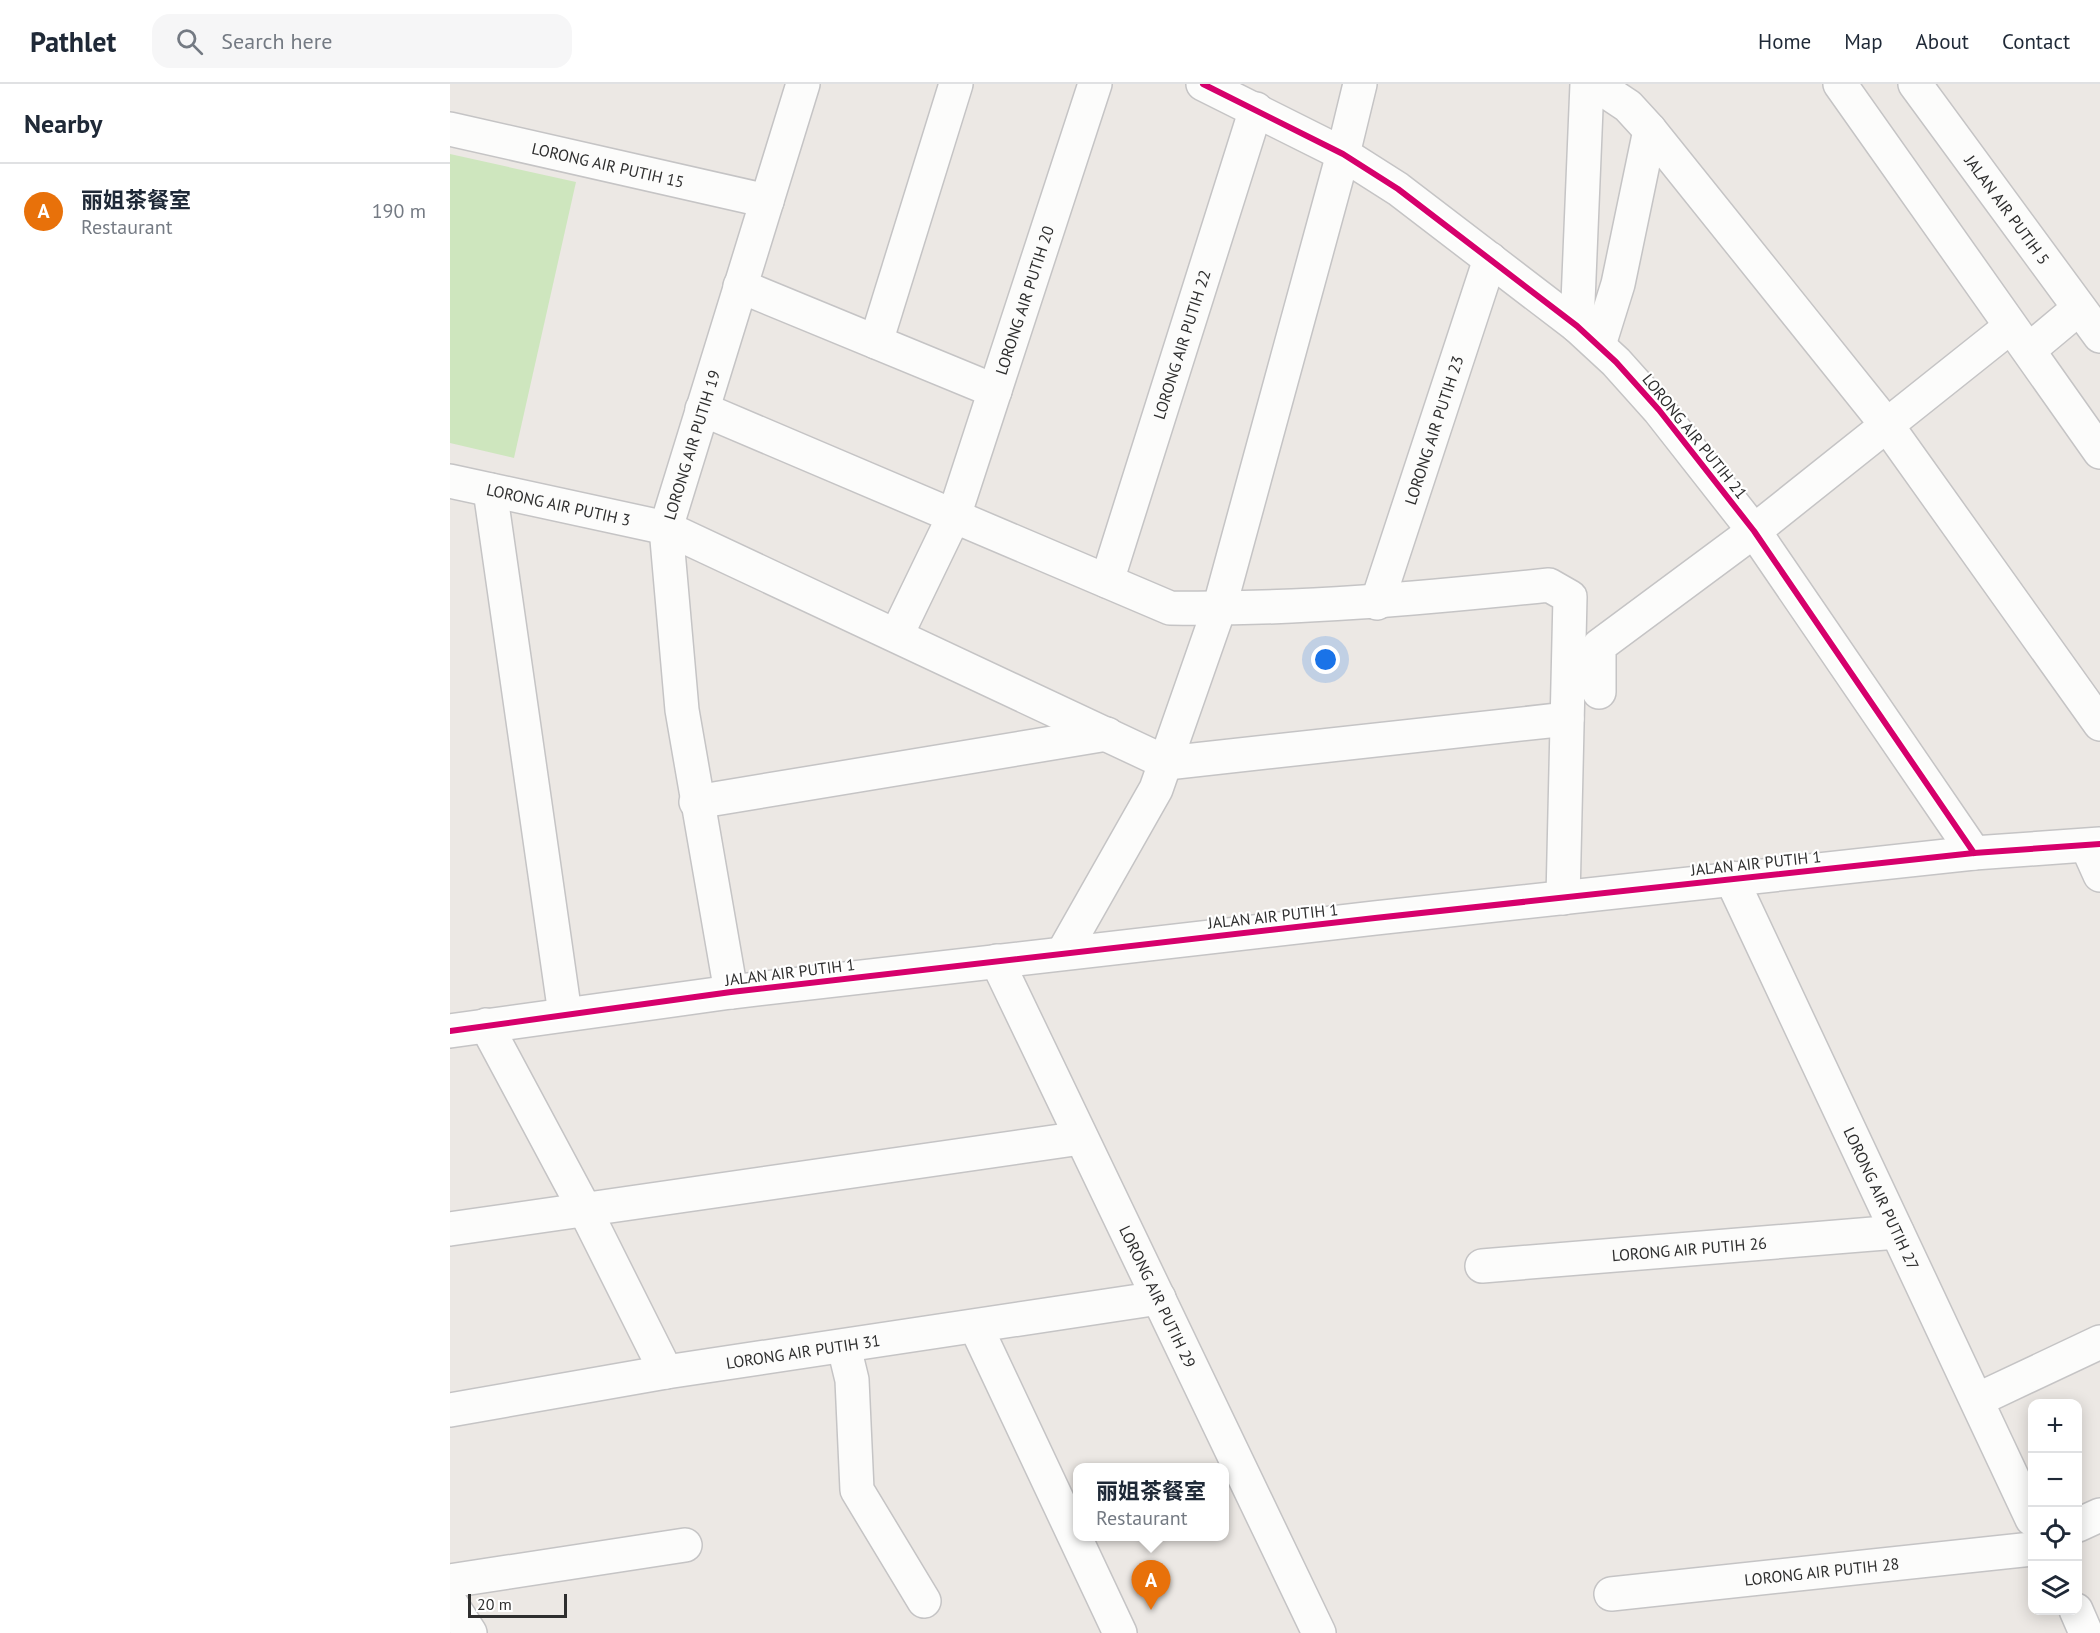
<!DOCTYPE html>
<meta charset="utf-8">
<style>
body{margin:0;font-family:"PT Sans","Noto Sans SC",sans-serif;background:#f6f6f7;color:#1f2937}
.controls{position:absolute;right:18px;bottom:18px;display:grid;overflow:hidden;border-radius:12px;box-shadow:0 3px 15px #0003}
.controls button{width:54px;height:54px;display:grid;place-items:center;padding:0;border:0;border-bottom:2px solid #e0e1e3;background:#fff;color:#1f2937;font:30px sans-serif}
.scale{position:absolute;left:18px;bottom:15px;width:99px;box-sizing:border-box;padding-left:6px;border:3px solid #2e2e2e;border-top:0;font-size:16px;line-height:21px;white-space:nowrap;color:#2e2e2e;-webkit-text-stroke:4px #fff;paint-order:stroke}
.you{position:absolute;left:876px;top:576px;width:21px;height:21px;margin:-15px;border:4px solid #fff;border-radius:50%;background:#1a73e8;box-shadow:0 0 0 9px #1a73e833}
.badge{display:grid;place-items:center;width:39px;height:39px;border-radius:50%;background:#0f766e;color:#fff;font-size:20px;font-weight:700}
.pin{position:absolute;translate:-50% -50px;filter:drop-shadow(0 2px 3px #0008)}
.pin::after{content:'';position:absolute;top:32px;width:21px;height:18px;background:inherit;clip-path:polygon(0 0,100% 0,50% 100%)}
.popup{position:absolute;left:623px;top:1379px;width:156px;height:78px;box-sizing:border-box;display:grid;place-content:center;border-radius:12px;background:#fff;filter:drop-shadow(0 2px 4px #0005);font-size:20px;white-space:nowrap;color:#747a83}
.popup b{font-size:22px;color:#1f2937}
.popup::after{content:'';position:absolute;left:50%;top:100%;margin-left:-12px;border:12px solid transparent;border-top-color:#fff}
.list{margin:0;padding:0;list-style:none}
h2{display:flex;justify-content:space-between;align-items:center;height:78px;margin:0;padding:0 24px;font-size:26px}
h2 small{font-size:20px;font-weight:400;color:#747a83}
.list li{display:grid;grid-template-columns:39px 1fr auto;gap:18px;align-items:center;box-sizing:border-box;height:96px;padding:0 24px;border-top:2px solid #e0e1e3}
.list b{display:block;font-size:22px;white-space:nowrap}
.list p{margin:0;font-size:20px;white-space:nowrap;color:#747a83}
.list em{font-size:20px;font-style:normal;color:#747a83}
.icon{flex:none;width:33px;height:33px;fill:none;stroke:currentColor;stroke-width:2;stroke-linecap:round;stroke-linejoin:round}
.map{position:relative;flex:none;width:1650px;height:1549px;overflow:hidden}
header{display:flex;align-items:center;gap:36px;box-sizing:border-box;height:84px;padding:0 30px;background:#fff;border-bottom:2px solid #e0e1e3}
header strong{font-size:28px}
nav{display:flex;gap:33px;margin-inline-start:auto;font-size:21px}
.search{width:420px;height:54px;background:#f6f6f7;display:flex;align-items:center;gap:15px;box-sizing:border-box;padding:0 21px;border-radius:18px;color:#747a83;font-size:22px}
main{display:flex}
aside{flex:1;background:#fff}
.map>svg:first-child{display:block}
.green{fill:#cee6be}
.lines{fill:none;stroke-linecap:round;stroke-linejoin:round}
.minor-casing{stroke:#c5c4c5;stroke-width:36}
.minor{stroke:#fcfcfb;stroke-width:33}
.cycleway-casing{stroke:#fff;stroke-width:10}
.cycleway{stroke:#d6006c;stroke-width:6}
.labels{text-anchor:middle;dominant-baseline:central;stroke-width:4.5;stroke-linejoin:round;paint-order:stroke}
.street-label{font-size:16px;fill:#2e2e2e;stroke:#fff}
</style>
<header>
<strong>Pathlet</strong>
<div class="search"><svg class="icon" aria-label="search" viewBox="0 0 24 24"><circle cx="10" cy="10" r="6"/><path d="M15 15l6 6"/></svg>Search here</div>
<nav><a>Home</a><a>Map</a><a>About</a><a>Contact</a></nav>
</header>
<main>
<aside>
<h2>Nearby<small></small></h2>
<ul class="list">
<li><span class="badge" style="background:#e8710a">A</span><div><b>丽姐茶餐室</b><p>Restaurant</p></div><em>190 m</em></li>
</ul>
</aside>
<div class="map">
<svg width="1650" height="1549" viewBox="0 0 1650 1549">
<rect width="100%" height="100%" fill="#ece8e4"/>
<path class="green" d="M0,70L126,98L64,374L0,359Z"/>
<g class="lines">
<defs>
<g id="minor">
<path d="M753,0L893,70L948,105L1127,242L1166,278L1209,326L1304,447L1524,769"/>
<path d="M1145,0L1178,22L1200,46L1436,340L1650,640"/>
<path d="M1390,0L1650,368"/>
<path id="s1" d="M1465,0L1650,252"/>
<path id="s2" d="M0,45L317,117"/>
<path d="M290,202L545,307"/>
<path d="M1127,242L1137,0"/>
<path d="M426,258L506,0"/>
<path d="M1149,261L1168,200L1200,46"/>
<path d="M1579,266L1628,225"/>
<path d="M252,325L720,524C847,526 973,514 1099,501L1120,513L1113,814"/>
<path id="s3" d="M0,397L216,444L717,679L1117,635"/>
<path d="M40,406L115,930"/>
<path id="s4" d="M657,497L806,25"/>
<path id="s5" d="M927,519L1040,175"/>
<path id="s6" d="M447,550L504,432L645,0"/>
<path d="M1149,608V562L1304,447L1560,243"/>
<path d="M246,718L657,650"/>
<path d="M1637,762L1650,791"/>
<path id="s7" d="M1281,794L1582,1435"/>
<path d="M613,869L706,705L769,525L893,70L910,0"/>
<path id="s8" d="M547,877L869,1549"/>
<path id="s9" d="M281,908L232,626L216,444L353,0"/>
<path d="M36,941L135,1126L216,1288"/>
<path d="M0,947L281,908L925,834L1524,769L1650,760"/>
<path d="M0,1145L631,1054"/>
<path id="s10" d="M1032,1182L1447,1148"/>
<path d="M526,1243L670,1549"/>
<path d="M394,1263L402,1296L407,1406L474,1517"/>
<path d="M1527,1316L1650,1258"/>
<path id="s11" d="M0,1326L216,1288L709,1214"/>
<path d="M1628,1441L1650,1431"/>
<path d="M0,1497L235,1461"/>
<path id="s12" d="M1161,1510L1582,1465"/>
<path d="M0,1518L20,1549"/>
<path d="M1626,1526L1636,1549"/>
</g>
</defs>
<use href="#minor" class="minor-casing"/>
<use href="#minor" class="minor"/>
<defs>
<g id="cycleway">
<path d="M753,0L893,70L948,105L1127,242L1166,278L1209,326L1304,447L1524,769"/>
<path d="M0,947L281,908L925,834L1524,769L1650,760"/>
</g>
</defs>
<use href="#cycleway" class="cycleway-casing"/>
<use href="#cycleway" class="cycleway"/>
</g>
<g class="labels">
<g class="street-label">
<text stroke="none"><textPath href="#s2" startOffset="162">LORONG AIR PUTIH 15</textPath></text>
<text stroke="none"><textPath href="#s1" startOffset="156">JALAN AIR PUTIH 5</textPath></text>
<text stroke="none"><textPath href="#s6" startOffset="358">LORONG AIR PUTIH 20</textPath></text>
<text stroke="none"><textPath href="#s4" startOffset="248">LORONG AIR PUTIH 22</textPath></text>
<text stroke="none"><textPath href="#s5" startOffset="182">LORONG AIR PUTIH 23</textPath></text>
<text transform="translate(1245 352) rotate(51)">LORONG AIR PUTIH 21</text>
<text stroke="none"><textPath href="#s9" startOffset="556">LORONG AIR PUTIH 19</textPath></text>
<text stroke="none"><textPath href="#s3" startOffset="111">LORONG AIR PUTIH 3</textPath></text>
<text transform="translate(1306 779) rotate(-6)">JALAN AIR PUTIH 1</text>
<text transform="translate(823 832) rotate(-6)">JALAN AIR PUTIH 1</text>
<text transform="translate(340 888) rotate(-7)">JALAN AIR PUTIH 1</text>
<text stroke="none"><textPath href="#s7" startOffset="354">LORONG AIR PUTIH 27</textPath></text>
<text stroke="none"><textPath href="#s10" startOffset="208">LORONG AIR PUTIH 26</textPath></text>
<text stroke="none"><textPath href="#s8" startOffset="372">LORONG AIR PUTIH 29</textPath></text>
<text stroke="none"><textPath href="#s11" startOffset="358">LORONG AIR PUTIH 31</textPath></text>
<text stroke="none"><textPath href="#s12" startOffset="212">LORONG AIR PUTIH 28</textPath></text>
</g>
</g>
</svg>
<div class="controls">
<button>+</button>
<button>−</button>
<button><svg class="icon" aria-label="locate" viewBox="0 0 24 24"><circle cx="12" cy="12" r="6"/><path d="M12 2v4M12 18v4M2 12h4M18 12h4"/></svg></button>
<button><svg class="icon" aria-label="layers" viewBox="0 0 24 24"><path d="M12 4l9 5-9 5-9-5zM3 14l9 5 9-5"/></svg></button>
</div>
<div class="scale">20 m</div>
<div class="you"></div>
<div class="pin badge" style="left:701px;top:1526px;background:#e8710a">A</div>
<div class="popup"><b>丽姐茶餐室</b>Restaurant</div>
</div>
</main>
